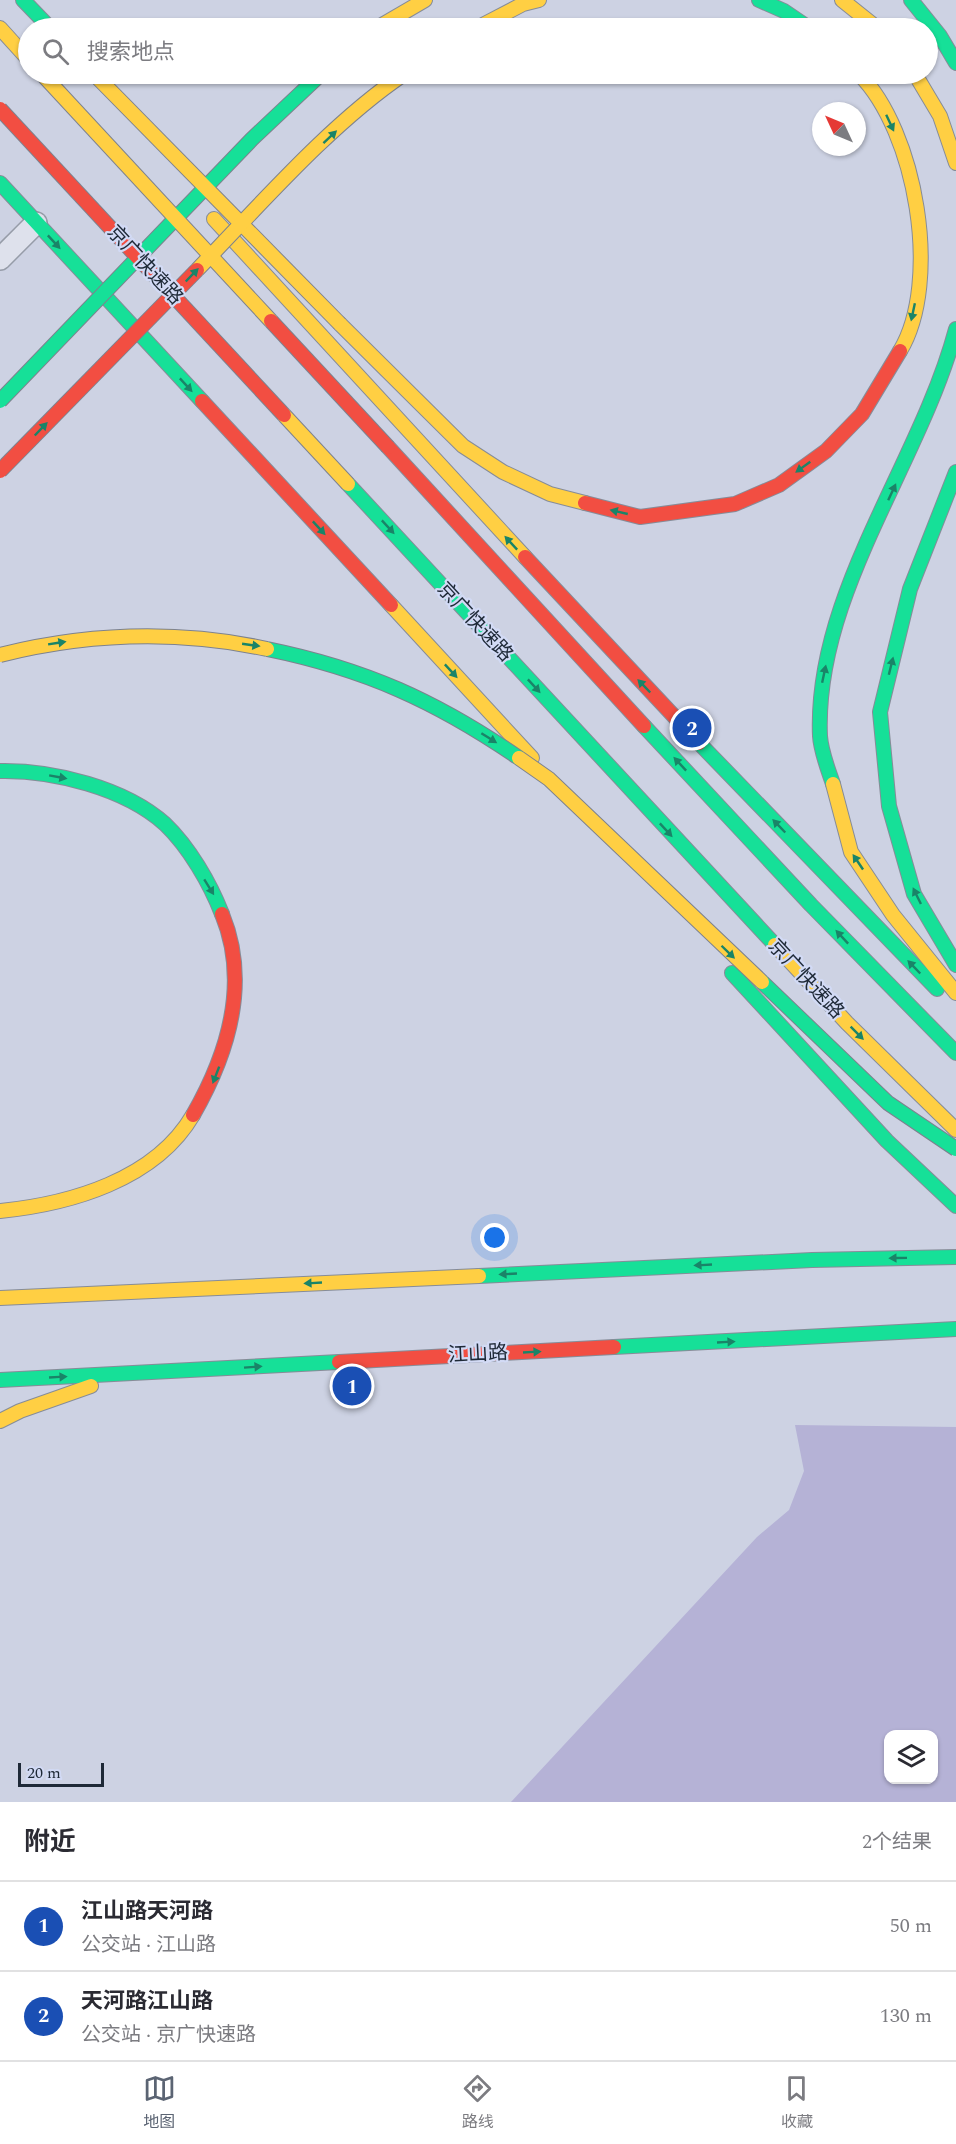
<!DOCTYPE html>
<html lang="zh">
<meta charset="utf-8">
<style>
body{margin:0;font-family:Spectral,"Noto Sans SC",serif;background:#f2f2f3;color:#2b2b33}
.controls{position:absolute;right:18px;bottom:18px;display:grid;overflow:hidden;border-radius:12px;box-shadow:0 2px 4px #0004}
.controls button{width:54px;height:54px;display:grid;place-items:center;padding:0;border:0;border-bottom:2px solid #e1e1e2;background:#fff;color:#2b2b33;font:30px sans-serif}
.compass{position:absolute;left:812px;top:102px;width:54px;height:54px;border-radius:50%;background:#fff;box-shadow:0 2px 4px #0004;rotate:314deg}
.scale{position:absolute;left:18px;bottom:15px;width:86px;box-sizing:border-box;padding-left:6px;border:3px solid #1e2937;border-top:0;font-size:16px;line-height:21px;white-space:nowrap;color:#1e2937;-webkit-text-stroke:4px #d2daf5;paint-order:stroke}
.you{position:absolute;left:495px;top:1238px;width:21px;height:21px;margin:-15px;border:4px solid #fff;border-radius:50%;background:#1a73e8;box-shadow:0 0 0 9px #1a73e833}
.badge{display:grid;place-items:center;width:39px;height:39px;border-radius:50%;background:#5b6473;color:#fff;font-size:20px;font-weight:700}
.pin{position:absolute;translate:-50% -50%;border:3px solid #fff;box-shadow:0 2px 6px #0006}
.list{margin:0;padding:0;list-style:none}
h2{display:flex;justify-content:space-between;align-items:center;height:78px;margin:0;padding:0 24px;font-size:26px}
h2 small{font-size:20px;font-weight:400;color:#7c7c81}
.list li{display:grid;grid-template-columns:39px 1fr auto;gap:18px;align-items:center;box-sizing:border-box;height:90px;padding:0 24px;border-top:2px solid #e1e1e2}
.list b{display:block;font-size:22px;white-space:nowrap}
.list p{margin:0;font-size:20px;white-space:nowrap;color:#7c7c81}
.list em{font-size:20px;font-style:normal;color:#7c7c81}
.icon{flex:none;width:33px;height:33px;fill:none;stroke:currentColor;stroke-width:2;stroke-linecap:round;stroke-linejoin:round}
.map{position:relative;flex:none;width:956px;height:1802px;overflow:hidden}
.search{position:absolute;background:#fff;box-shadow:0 2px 4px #0004;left:18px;right:18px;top:18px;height:66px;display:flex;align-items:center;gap:15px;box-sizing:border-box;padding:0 21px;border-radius:33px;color:#7c7c81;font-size:22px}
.sheet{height:258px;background:#fff}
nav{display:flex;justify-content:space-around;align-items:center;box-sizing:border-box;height:84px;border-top:2px solid #e1e1e2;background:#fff;font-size:16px;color:#7c7c81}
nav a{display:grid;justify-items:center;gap:3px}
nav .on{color:#5b6473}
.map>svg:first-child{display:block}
.green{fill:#b5b2d6;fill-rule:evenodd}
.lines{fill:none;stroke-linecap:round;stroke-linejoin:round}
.street-casing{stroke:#969ca8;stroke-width:24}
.fast-casing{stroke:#868c98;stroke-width:16}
.slow-casing{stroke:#868c98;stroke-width:16}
.jam-casing{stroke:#868c98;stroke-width:16}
.street{stroke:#dee1ec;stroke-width:21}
.fast{stroke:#16e098;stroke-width:14}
.slow{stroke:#ffcf43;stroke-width:14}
.jam{stroke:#f24e42;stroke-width:14}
.fast-bridge-casing{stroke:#7d828e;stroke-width:16;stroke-linecap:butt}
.slow-bridge-casing{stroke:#7d828e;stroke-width:16;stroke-linecap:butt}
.jam-bridge-casing{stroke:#7d828e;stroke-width:16;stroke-linecap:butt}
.fast-bridge{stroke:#16e098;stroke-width:14}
.slow-bridge{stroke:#ffcf43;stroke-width:14}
.jam-bridge{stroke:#f24e42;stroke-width:14}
.oneway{fill:#1a8468}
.labels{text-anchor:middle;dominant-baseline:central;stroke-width:4.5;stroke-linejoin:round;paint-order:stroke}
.street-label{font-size:20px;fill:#1e2937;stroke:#d2daf5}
</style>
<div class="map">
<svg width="956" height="1802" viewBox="0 0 956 1802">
<rect width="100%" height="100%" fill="#cdd2e3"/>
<path class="green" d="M795,1425L956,1427V1802H511L757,1537L789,1510L804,1471ZM888,1734H934V1780H888Z"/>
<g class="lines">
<defs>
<path id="street" d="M0,259L36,223"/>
<g id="fast">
<path d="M23,0L50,28"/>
<path d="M759,0L784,11L809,28"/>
<path d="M911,0L940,36L956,63"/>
<path d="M0,183L202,401"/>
<path d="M956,472L910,589L880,712L889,806L914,894L956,965"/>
<path d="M348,484L775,945"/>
<path d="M644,726L811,905L956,1053"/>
<path d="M699,743L937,989"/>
<path d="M0,771C53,770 125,788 165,824C189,847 210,883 222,914"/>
<path d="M833,784C828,769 821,752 820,736C814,594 920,464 956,329"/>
<path d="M732,973L887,1141L956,1206"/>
<path d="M479,1276L812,1260L956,1257"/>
<path d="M614,1347L956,1329"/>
<path d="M0,1380L339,1362"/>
</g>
<g id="slow">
<path d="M842,0L877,28"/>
<path d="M0,28L28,59"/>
<path d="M377,28L425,0"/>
<path d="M477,28L523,4L539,0"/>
<path d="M859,74C916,131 942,281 900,351"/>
<path d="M915,74L940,116L956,163"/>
<path d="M214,219L525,557"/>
<path d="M340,324L463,446L503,472L550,494L585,503"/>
<path d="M391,605L532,758"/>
<path d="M833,784L851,852L893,915L956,993"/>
<path d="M775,945L847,1023L956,1130"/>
<path d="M0,1211C70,1204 155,1180 193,1115"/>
<path d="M0,1298L479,1276"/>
<path d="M0,1421L20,1411L91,1386"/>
</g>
<g id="jam">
<path d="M202,401L391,605"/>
<path d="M388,447L644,726"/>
<path d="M585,503L640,517L735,504L779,485L826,451L862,414L900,351"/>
<path d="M525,557L699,743"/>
<path d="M193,1115C228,1054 250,982 222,914"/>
<path d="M339,1362L614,1347"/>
</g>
</defs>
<use href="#street" class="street-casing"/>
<use href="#fast" class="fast-casing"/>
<use href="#slow" class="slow-casing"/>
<use href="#jam" class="jam-casing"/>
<use href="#street" class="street"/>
<use href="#fast" class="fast"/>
<use href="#slow" class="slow"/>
<use href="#jam" class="jam"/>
<defs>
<g id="fast-bridge">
<path d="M0,401L252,139L321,74"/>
<path d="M267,649C365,669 436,701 519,758"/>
<path d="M762,982L888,1103L956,1149"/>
</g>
<g id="slow-bridge">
<path d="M42,74L271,321"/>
<path d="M94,74L340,324"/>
<path d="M197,270C260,205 330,124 404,74"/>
<path d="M284,415L348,484"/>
<path d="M0,655C88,633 178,630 267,649"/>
<path d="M519,758L549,779L762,982"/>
</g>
<g id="jam-bridge">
<path d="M0,109L284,415"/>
<path d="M271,321L388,447"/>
<path d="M0,471L197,270"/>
</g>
</defs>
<use href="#fast-bridge" class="fast-bridge-casing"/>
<use href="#slow-bridge" class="slow-bridge-casing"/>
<use href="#jam-bridge" class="jam-bridge-casing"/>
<use href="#fast-bridge" class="fast-bridge"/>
<use href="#slow-bridge" class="slow-bridge"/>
<use href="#jam-bridge" class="jam-bridge"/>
</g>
<defs><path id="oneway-solid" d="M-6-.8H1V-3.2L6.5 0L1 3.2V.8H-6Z" transform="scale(1.5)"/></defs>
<g class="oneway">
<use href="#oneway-solid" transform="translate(890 123) rotate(65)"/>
<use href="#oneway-solid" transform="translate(330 137) rotate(-43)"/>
<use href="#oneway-solid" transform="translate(54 242) rotate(47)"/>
<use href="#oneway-solid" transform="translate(192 275) rotate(-46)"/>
<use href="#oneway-solid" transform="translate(913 312) rotate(102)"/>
<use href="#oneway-solid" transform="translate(186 385) rotate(47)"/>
<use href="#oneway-solid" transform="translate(41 429) rotate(-46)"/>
<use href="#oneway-solid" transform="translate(803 467) rotate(144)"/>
<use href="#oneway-solid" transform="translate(892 492) rotate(-65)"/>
<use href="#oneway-solid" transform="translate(619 512) rotate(-167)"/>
<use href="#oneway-solid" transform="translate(388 527) rotate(47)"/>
<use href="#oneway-solid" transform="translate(319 528) rotate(47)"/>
<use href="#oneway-solid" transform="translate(511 543) rotate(-133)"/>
<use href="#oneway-solid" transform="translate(57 643) rotate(-9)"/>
<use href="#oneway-solid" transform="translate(251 645) rotate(8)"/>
<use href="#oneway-solid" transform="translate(891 666) rotate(-76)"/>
<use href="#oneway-solid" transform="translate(451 671) rotate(47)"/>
<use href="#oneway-solid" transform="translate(824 674) rotate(-78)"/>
<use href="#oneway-solid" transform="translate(534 686) rotate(47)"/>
<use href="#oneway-solid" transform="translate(644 686) rotate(-134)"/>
<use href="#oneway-solid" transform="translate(489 738) rotate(32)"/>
<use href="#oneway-solid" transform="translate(680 764) rotate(-133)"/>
<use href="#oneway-solid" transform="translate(58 777) rotate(10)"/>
<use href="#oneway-solid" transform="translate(779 826) rotate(-134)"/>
<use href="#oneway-solid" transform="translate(666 830) rotate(47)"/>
<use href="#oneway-solid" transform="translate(858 862) rotate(-124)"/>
<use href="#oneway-solid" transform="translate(209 887) rotate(58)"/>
<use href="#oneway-solid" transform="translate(917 896) rotate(-116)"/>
<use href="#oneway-solid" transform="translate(842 937) rotate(-133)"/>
<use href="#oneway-solid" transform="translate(728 952) rotate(44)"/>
<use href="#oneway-solid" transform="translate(914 967) rotate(-134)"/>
<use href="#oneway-solid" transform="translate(857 1033) rotate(45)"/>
<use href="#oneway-solid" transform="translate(216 1075) rotate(111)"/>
<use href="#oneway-solid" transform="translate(898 1258) rotate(179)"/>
<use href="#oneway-solid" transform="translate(703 1265) rotate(177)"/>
<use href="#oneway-solid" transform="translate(508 1274) rotate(177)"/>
<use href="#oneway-solid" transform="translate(313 1283) rotate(177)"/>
<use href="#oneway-solid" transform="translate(726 1342) rotate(-3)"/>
<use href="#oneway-solid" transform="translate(532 1352) rotate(-3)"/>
<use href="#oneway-solid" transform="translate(253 1367) rotate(-4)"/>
<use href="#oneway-solid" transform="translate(58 1377) rotate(-3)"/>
</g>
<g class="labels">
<g class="street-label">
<text transform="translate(145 265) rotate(47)">京广快速路</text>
<text transform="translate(475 622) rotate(47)">京广快速路</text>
<text transform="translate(806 979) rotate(47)">京广快速路</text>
<text transform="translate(478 1354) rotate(-3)">江山路</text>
</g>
</g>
</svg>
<div class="controls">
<button><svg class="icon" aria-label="layers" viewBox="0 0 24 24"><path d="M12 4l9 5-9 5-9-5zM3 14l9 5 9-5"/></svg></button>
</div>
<svg class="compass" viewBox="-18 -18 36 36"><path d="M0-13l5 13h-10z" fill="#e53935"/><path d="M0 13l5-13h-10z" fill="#7c7c81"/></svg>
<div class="scale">20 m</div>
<div class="you"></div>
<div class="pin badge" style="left:352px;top:1386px;background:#1a4fb4">1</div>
<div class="pin badge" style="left:692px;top:728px;background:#1a4fb4">2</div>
<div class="search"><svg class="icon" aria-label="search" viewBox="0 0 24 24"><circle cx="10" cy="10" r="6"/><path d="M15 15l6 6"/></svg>搜索地点</div>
</div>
<section class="sheet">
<h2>附近<small>2个结果</small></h2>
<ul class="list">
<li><span class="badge" style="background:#1a4fb4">1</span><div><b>江山路天河路</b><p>公交站 · 江山路</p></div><em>50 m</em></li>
<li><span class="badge" style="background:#1a4fb4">2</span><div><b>天河路江山路</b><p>公交站 · 京广快速路</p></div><em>130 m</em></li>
</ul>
</section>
<nav>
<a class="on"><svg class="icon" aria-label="map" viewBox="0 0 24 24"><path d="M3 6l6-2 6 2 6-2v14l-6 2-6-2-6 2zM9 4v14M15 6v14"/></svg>地图</a>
<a><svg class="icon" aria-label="directions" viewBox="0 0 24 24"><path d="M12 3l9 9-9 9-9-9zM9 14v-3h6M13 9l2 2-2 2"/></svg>路线</a>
<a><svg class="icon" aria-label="saved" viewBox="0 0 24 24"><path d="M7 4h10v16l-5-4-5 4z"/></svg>收藏</a>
</nav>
